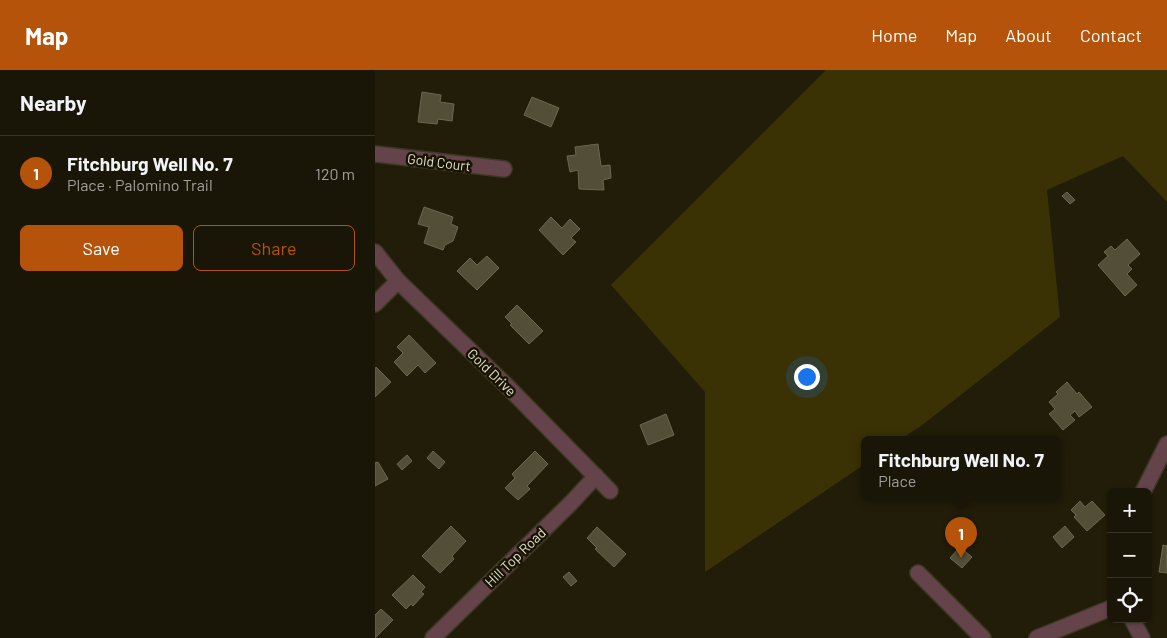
<!DOCTYPE html>
<meta charset="utf-8">
<style>
body{margin:0;font-family:Barlow,sans-serif;background:#272315;color:#f1f3f6}
.controls{position:absolute;right:15px;bottom:15px;display:grid;overflow:hidden;border-radius:8px;box-shadow:0 1px 4px #0004}
.controls button{width:45px;height:45px;display:grid;place-items:center;padding:0;border:0;border-bottom:1px solid #383528;background:#1a1607;color:#f1f3f6;font:25px sans-serif}
.you{position:absolute;left:431px;top:306px;width:18px;height:18px;margin:-12px;border:4px solid #fff;border-radius:50%;background:#1a73e8;box-shadow:0 0 0 8px #1a73e833}
.badge{display:grid;place-items:center;width:32px;height:32px;border-radius:50%;background:#b45309;color:#fff;font-size:16px;font-weight:700}
.pin{position:absolute;translate:-50% -41px;filter:drop-shadow(0 1px 2px #0008)}
.pin::after{content:'';position:absolute;top:26px;width:18px;height:15px;background:inherit;clip-path:polygon(0 0,100% 0,50% 100%)}
.popup{position:absolute;left:486px;top:366px;width:200px;height:65px;box-sizing:border-box;display:grid;place-content:center;border-radius:8px;background:#1a1607;filter:drop-shadow(0 1px 4px #0005);font-size:16px;white-space:nowrap;color:#9f9f9b}
.popup b{font-size:19px;color:#f1f3f6}
.popup::after{content:'';position:absolute;left:50%;top:100%;margin-left:-10px;border:10px solid transparent;border-top-color:#1a1607}
.list{margin:0;padding:0;list-style:none}
h2{display:flex;justify-content:space-between;align-items:center;height:65px;margin:0;padding:0 20px;font-size:21px}
h2 small{font-size:16px;font-weight:400;color:#9f9f9b}
.list li{display:grid;grid-template-columns:32px 1fr auto;gap:15px;align-items:center;box-sizing:border-box;height:75px;padding:0 20px;border-top:1px solid #383528}
.list b{display:block;font-size:19px;white-space:nowrap}
.list p{margin:0;font-size:16px;white-space:nowrap;color:#9f9f9b}
.list em{font-size:16px;font-style:normal;color:#9f9f9b}
.actions{display:flex;gap:10px;padding:15px 20px}
.actions a{flex:1;padding:11px 0;border:1px solid #b45309;border-radius:8px;text-align:center;font-size:18px;color:#b45309}
.actions .main{background:#b45309;color:#fff}
.icon{flex:none;width:28px;height:28px;fill:none;stroke:currentColor;stroke-width:2;stroke-linecap:round;stroke-linejoin:round}
.map{position:relative;flex:none;width:792px;height:568px;overflow:hidden}
header{display:flex;align-items:center;gap:30px;box-sizing:border-box;height:70px;padding:0 25px;background:#b45309;color:#fff}
header strong{font-size:24px}
nav{display:flex;gap:28px;margin-inline-start:auto;font-size:18px}
main{display:flex}
aside{flex:1;background:#1a1607}
.map>svg:first-child{display:block}
.green{fill:#3a3205}
.building{fill:#534e38;stroke:#6c6751}
.lines{fill:none;stroke-linecap:round;stroke-linejoin:round}
.street-casing{stroke:#3d3825;stroke-width:18}
.street{stroke:#65434b;stroke-width:15}
.labels{text-anchor:middle;dominant-baseline:central;stroke-width:5;stroke-linejoin:round;paint-order:stroke}
.street-label{font-size:14px;fill:#e0ddd1;stroke:#181402}
</style>
<header>
<strong>Map</strong>
<nav><a>Home</a><a>Map</a><a>About</a><a>Contact</a></nav>
</header>
<main>
<aside>
<h2>Nearby<small></small></h2>
<ul class="list">
<li><span class="badge">1</span><div><b>Fitchburg Well No. 7</b><p>Place · Palomino Trail</p></div><em>120 m</em></li>
</ul>
<div class="actions"><a class="main">Save</a><a>Share</a></div>
</aside>
<div class="map">
<svg width="792" height="568" viewBox="0 0 792 568">
<rect width="100%" height="100%" fill="#221d09"/>
<path class="green" d="M451,0H792V132L748,86L672,120L685,247L546,356L526,369H490V394L330,502V322L236,215Z"/>
<g class="building">
<path d="M47,22L66,25L65,32L79,34L77,51L63,49L62,54L43,52Z"/>
<path d="M157,27L184,38L176,57L149,45Z"/>
<path d="M223,74L226,96L235,95L236,108L228,110L229,120L204,119L203,100L195,102L192,86L201,85L200,77Z"/>
<path d="M692,122L700,130L695,134L687,126Z"/>
<path d="M49,137L78,147L76,154L83,157L78,171L70,175L68,180L49,173L54,157L43,154Z"/>
<path d="M176,147L187,158L195,149L205,159L196,168L201,172L188,185L164,160Z"/>
<path d="M752,169L765,184L753,195L757,199L752,204L762,215L750,226L723,195L733,186L729,182L736,176L740,180Z"/>
<path d="M112,186L124,198L102,220L82,201L95,188L102,195Z"/>
<path d="M142,235L168,261L154,274L135,255L137,254L130,247Z"/>
<path d="M34,265L61,293L50,303L43,295L32,306L19,292L28,283L22,277Z"/>
<path d="M1,297L16,312L0,327V299Z"/>
<path d="M692,312L702,324L704,322L717,337L704,347L700,341L695,345L700,350L688,360L674,344L680,339L674,332L683,324L681,322Z"/>
<path d="M291,344L299,365L273,375L265,355Z"/>
<path d="M58,381L70,392L64,399L52,388Z"/>
<path d="M160,381L173,394L152,416L155,419L143,430L130,418L140,408L137,404Z"/>
<path d="M32,385L37,391L27,400L22,394Z"/>
<path d="M3,392L13,409L0,416V393Z"/>
<path d="M705,431L710,437L717,431L730,445L712,461L699,447L701,445L696,440Z"/>
<path d="M76,456L91,471L77,486L79,489L65,503L47,486Z"/>
<path d="M690,456L699,467L687,478L678,467Z"/>
<path d="M222,457L251,484L239,497L220,479L222,478L212,468Z"/>
<path d="M788,475L792,476V503L784,502Z"/>
<path d="M585,477L597,487L587,498L575,488Z"/>
<path d="M194,502L202,511L196,516L188,507Z"/>
<path d="M38,505L50,517L46,522L49,524L38,536L36,534L31,539L17,525Z"/>
<path d="M6,539L18,550L0,568V545Z"/>
</g>
<g class="lines">
<defs>
<g id="street">
<path d="M0,84L129,99"/>
<path d="M0,182L23,211L133,317L235,421"/>
<path d="M0,234L23,211"/>
<path d="M768,422L792,374"/>
<path d="M543,503L608,568"/>
<path d="M757,549L767,568"/>
<path d="M58,568L196,433L221,406"/>
<path d="M662,568L736,538"/>
</g>
</defs>
<use href="#street" class="street-casing"/>
<use href="#street" class="street"/>
</g>
<g class="labels">
<g class="street-label">
<text transform="translate(64 92) rotate(7)">Gold Court</text>
<text transform="translate(117 302) rotate(44)">Gold Drive</text>
<text transform="translate(140 487) rotate(-44)">Hill Top Road</text>
</g>
</g>
</svg>
<div class="controls">
<button>+</button>
<button>−</button>
<button><svg class="icon" aria-label="locate" viewBox="0 0 24 24"><circle cx="12" cy="12" r="6"/><path d="M12 2v4M12 18v4M2 12h4M18 12h4"/></svg></button>
</div>
<div class="you"></div>
<div class="pin badge" style="left:586px;top:488px">1</div>
<div class="popup"><b>Fitchburg Well No. 7</b>Place</div>
</div>
</main>
